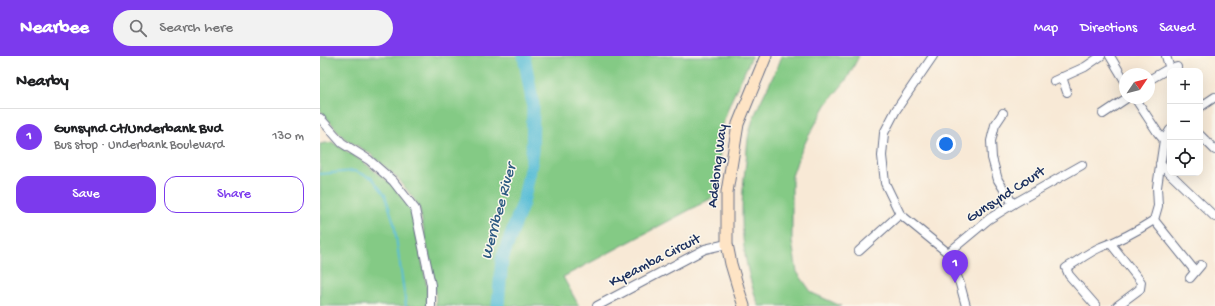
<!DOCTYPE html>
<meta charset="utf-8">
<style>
body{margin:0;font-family:"Gochi Hand",sans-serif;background:#f2f2f2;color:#202124}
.controls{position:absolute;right:12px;top:12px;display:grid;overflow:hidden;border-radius:8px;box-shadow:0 4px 16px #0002}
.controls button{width:36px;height:36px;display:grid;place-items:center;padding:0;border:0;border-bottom:1px solid #e0e0e0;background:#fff;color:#202124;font:20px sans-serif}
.compass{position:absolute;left:799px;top:12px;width:36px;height:36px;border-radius:50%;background:#fff;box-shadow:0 4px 16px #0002;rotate:55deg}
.you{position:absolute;left:626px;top:88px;width:14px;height:14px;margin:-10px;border:3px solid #fff;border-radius:50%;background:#1a73e8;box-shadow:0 0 0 6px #1a73e833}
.badge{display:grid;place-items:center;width:26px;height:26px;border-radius:50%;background:#7c3aed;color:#fff;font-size:13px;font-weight:700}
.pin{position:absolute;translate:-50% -33px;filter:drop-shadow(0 1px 2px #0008)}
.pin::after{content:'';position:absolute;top:21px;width:14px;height:12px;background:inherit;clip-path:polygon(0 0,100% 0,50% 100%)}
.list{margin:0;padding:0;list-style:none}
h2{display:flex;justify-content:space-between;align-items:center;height:52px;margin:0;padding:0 16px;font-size:17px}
h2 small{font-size:13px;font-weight:400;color:#757577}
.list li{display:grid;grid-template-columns:26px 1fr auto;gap:12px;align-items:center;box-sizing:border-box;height:56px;padding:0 16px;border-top:1px solid #e0e0e0}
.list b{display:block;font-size:15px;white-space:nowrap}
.list p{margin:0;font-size:13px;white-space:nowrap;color:#757577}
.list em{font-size:13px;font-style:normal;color:#757577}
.actions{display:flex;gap:8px;padding:12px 16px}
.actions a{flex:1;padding:9px 0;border:1px solid #7c3aed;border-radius:12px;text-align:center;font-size:14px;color:#7c3aed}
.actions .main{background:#7c3aed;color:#fff}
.icon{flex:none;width:22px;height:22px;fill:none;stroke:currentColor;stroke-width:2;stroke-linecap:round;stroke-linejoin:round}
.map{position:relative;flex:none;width:895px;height:250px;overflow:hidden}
header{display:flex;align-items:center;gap:24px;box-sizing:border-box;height:56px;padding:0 20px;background:#7c3aed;color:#fff}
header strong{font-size:19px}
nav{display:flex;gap:22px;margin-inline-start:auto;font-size:14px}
.search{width:280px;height:36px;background:#f2f2f2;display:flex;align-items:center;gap:10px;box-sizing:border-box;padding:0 14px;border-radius:22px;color:#757577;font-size:15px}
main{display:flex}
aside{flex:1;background:#fff}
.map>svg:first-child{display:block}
.green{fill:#84ca85;stroke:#507c72}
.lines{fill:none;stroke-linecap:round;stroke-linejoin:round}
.stream{stroke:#58bdd6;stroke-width:2}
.river{stroke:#58bdd6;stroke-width:13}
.street-casing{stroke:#687088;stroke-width:10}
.secondary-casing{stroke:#687088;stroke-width:13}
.street{stroke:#fff;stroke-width:8}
.secondary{stroke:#fee4c5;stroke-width:11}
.labels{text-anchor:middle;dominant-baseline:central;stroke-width:3;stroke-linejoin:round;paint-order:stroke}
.street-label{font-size:15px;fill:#1b2f5e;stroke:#fbf7ec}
.water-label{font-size:16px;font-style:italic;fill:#2d5a82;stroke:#fbf7ec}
</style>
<header>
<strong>Nearbee</strong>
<div class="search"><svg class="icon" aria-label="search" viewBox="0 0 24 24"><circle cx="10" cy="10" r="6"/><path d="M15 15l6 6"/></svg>Search here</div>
<nav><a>Map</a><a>Directions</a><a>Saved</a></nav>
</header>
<main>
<aside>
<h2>Nearby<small></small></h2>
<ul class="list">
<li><span class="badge">1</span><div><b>Gunsynd Ct/Underbank Bvd</b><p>Bus stop · Underbank Boulevard</p></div><em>130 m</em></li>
</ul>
<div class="actions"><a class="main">Save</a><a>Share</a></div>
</aside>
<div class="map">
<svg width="895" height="250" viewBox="0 0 895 250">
<rect width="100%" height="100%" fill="#fbf7ec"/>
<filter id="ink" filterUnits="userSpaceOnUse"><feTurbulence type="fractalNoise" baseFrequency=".025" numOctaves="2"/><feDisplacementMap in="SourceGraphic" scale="8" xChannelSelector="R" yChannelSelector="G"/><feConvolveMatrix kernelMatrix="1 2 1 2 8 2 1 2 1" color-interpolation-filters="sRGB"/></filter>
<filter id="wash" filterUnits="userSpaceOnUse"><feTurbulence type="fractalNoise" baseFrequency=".012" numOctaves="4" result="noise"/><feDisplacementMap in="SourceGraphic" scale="16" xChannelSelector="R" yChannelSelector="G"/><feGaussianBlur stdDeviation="0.9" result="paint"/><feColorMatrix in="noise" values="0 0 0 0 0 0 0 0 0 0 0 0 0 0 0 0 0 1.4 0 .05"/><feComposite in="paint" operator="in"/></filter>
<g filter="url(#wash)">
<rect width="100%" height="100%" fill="#f8e9d6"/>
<g class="green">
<path d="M0,0H432L410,47L404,64L394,141L243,221L259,250H116L115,229L99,150L78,122L49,97L24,82L0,54Z"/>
<path d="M462,0H539L527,23L506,49L487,83L479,100L472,120V186L477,216L492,237L521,250H439C420,202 419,156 426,106C427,95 427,83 430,73C437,48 453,24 462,0Z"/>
<path d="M12,86L42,105L71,128L92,154L107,231V250H0V88Z"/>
</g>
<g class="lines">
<path class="stream" d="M0,118L34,115L52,122L65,139L74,167L86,250"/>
<path class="river" d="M178,250L182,203L203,147L212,104L213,49L204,0"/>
</g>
</g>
<g filter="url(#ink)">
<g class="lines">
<defs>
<g id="street">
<path d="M613,0L576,54L564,77L562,100L565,127L580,158L628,197L640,228L646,250"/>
<path d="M790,0L805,25"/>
<path d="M846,0L850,13"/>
<path d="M742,21L747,36"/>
<path d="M829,24L846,14L857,11"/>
<path d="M734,25L765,11L781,0"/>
<path d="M815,42L838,77L844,84"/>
<path d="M880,51L895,41"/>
<path d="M683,57L675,69L671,85L672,102L678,124L693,148"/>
<path d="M783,58L807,42"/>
<path d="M0,62L22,87L49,104L73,125L95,153L111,229V250"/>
<path d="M880,79L895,94"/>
<path d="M840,108L895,161"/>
<path d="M834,164L875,215"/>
<path d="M791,188L821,226L820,233L797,250"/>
<path d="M539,195L580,158"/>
<path d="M628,197L669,163L693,148L762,109"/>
<path d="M870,222L881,209"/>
<path d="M277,250L385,193L407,188"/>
<path d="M776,250L749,219L746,212C758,205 769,196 781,191C800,184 817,175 834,164L838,150L837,131L844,84L850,74"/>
</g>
<path id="secondary" d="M424,250L420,238L411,208L407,188V136L418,68L446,0"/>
</defs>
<use href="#street" class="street-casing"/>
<use href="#secondary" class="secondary-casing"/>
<use href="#street" class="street"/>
<use href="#secondary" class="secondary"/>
</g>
</g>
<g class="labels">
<g class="street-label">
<text transform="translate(398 110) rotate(-83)">Adelong Way</text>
<text transform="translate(686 139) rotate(-33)">Gunsynd Court</text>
<text transform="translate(335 205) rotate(-27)">Kyeamba Circuit</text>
</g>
<g class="water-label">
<text transform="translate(180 156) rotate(-75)">Werribee River</text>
</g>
</g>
</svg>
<div class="controls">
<button>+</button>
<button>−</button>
<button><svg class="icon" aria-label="locate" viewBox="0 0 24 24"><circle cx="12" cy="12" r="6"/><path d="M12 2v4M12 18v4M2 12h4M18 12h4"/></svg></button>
</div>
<svg class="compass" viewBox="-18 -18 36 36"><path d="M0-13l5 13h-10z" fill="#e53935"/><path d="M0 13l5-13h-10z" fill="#757577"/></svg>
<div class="you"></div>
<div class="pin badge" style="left:635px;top:227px">1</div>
</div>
</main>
